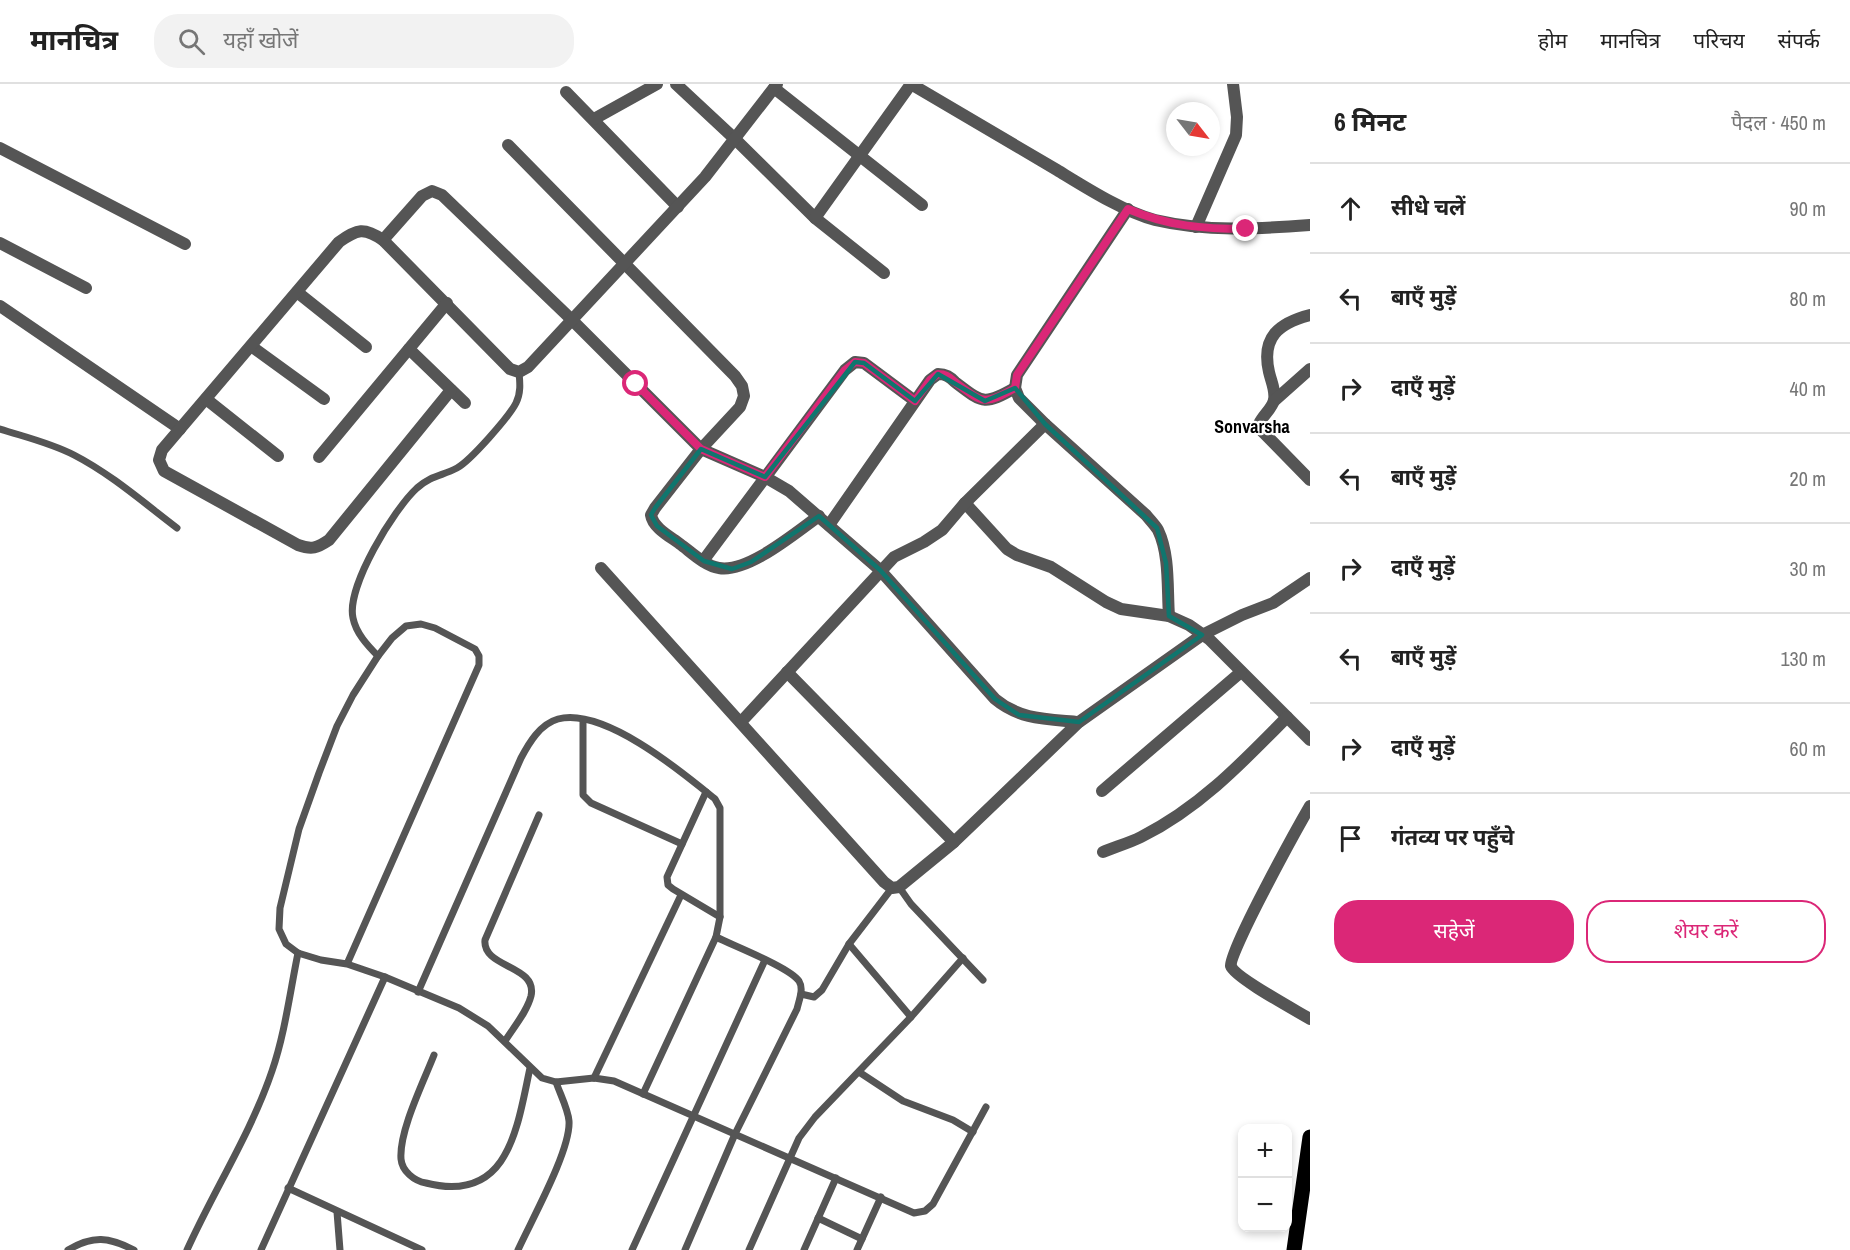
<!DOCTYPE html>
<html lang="hi">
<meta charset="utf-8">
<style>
body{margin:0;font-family:"Archivo Narrow","Noto Sans Devanagari",sans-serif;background:#f2f2f2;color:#222}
.controls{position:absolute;right:18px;bottom:18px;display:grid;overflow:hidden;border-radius:12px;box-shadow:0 3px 9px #0003}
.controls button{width:54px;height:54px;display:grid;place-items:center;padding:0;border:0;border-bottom:2px solid #e0e0e0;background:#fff;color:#222;font:30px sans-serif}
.compass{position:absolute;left:1166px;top:18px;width:54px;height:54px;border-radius:50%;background:#fff;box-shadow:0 3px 9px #0003;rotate:121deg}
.stop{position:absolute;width:18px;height:18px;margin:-14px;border:4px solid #db2777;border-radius:50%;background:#fff}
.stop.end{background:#db2777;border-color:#fff;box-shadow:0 2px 6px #0008}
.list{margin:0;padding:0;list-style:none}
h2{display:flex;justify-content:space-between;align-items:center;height:78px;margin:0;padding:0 24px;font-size:26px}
h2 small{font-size:20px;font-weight:400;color:#767676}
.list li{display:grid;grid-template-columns:39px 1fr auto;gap:18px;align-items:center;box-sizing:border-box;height:90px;padding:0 24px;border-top:2px solid #e0e0e0}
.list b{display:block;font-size:22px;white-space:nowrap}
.list em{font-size:20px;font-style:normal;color:#767676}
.actions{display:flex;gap:12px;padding:18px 24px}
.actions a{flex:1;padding:14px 0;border:2px solid #db2777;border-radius:24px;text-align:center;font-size:21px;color:#db2777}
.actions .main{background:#db2777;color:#fff}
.icon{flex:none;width:33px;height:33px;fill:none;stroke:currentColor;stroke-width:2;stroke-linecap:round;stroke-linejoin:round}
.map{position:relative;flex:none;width:1310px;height:1166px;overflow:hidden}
header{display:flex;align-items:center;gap:36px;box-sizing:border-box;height:84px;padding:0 30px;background:#fff;border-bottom:2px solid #e0e0e0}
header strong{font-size:28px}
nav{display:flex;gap:33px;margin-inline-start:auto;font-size:21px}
.search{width:420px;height:54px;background:#f2f2f2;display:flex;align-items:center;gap:15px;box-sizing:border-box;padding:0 21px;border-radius:24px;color:#767676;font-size:22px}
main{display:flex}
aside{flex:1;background:#fff}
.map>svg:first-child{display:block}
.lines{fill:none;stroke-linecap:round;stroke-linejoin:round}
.lane{stroke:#555;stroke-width:7}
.street{stroke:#555;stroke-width:12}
.primary{stroke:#000;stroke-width:15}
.route{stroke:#db2777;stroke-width:8}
.marked{fill:none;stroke:#0f766e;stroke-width:4.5;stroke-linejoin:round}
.labels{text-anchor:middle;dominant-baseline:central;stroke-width:4.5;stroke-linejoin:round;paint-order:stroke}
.quarter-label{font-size:18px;font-weight:bold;fill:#000;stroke:#fff}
</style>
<header>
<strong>मानचित्र</strong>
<div class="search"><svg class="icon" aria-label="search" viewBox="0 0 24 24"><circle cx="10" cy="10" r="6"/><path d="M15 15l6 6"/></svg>यहाँ खोजें</div>
<nav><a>होम</a><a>मानचित्र</a><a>परिचय</a><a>संपर्क</a></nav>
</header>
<main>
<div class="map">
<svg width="1310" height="1166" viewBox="0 0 1310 1166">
<rect width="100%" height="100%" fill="#fff"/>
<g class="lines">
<g class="lane">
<path d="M0,345C25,353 51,359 74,371C111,390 144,419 177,444"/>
<path d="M378,572C367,561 356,549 353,534C346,503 394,425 417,404C432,391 442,392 457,384C470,377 509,333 516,319C521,309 520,299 519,288"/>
<path d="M583,636V711L591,719L682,760"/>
<path d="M706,708L667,793L668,801L673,805L720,833"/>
<path d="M899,803L911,820L983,896"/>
<path d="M849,860L911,933"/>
<path d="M347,880L479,581V572L475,565L435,544L421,540L406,542L392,554L378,572L353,611L337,642L319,689L299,745L280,824L279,845L286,860L298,869L321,876L347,880L385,893L459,924L488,942L542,994L556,998L594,994L614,997L914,1129L925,1127L933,1120L986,1023"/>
<path d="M418,908L521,674C529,659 540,640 558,635C604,623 682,688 715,715L720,724V833L716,853L643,1010"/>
<path d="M801,910L814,913L822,906L849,860L892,804"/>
<path d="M505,957C513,944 527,928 531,912C538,881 482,884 485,856L539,731"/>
<path d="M434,971C423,999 399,1047 401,1075C402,1087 414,1097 426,1099C509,1120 517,1044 530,984"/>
<path d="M859,988L903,1017L953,1036L973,1048"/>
<path d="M594,994L681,811"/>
<path d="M288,1104L422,1166"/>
<path d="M337,1128L340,1166"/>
<path d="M818,1134L862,1155"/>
<path d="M68,1166C93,1151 109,1153 134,1166"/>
<path d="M187,1166C214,1106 251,1049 272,987C285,949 290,908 298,869"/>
<path d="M261,1166L385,893"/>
<path d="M518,1166C531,1137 571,1066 569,1037C568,1025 560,1010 556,998"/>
<path d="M632,1166L765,876"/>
<path d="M685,1166L735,1050L797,925C799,916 804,905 799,897C789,883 734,862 716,853"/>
<path d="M749,1166L799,1054L815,1033L911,933L963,874"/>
<path d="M804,1166L836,1094"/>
<path d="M857,1166L881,1113"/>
</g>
<g class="street">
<path d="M676,0L736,56L815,134L884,189"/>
<path d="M911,0C960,29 1009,58 1057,86C1085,103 1124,128 1155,136C1206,148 1259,145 1310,141"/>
<path d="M774,4L922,121"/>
<path d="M566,8L678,123"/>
<path d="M594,35L657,0"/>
<path d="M508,61L735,292L742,302L744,312L740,323L701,365L655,424L651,431C653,444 671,453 680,460C691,468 705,482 719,484C748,489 795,449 819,432"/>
<path d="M0,64L185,160"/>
<path d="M1128,125L1017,291L1015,304L1019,314L1045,340L1146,431C1150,436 1155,441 1158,446C1170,471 1167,505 1169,532"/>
<path d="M815,134L911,0"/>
<path d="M1196,143L1236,51L1237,33L1233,0"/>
<path d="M383,156L422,112L432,107L442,111L571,235L701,365L765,393L789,407L880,486L995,615C1020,636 1047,635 1079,638"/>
<path d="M0,159L86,204"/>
<path d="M297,208L366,263"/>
<path d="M0,222L180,345"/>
<path d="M1310,231C1279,239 1261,253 1269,288C1271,297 1276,307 1274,316C1272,325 1263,331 1259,340L1261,346L1310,396"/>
<path d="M251,262L324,315"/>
<path d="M409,265L465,319"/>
<path d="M451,306L329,456C317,464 312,466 298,461L164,387L159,376L162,366L339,158C357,145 364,143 383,156L510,285L519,288L528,283L705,93L777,0"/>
<path d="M206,315L278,372"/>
<path d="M1274,317L1310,285"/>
<path d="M319,373L447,219"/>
<path d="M965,419L1007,465L1017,471L1051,483L1106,518L1121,525L1169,532L1189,541L1209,555L1310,656"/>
<path d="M829,441L930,296L938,290C946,290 950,293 955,298C983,319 983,322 1015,304"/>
<path d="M703,477L845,286L855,278L864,279L915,317"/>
<path d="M601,484L884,798L892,804L899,803L954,758L1079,638L1202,551L1242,531L1273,519L1310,494"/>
<path d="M787,588L954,758"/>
<path d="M741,638L894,473L924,458L942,446L965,419L1045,340"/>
<path d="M1102,707L1241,588"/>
<path d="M1310,722C1299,741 1228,869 1231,882C1234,893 1297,927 1310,935"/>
<path d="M1103,768C1115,763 1129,759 1141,753C1199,724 1242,679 1287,633"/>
</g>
<path class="primary" d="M1294,1166L1310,1053"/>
</g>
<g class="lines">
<path class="route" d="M636,300L701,365L765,393L845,286L855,278L864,279L915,317L930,296L938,290C946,290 949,293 955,298C983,319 983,322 1015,304L1017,291L1128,125C1168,142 1203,145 1246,145"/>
</g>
<path class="marked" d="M855,278L864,279L915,317L938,290L985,317L1015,304L1045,340L1157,444L1166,479L1169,532L1202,551L1079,638L1019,631L995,615L880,486L819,432L751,478L732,485L704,477L657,442L651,431L655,424L701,365L765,393Z"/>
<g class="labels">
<g class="quarter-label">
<text x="1252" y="342">Sonvarsha</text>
</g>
</g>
</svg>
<div class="controls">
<button>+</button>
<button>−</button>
</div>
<svg class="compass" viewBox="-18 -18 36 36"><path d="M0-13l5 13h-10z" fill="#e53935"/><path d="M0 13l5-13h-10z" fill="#767676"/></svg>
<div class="stop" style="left:636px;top:300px"></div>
<div class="stop end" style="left:1246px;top:145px"></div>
</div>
<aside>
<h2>6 मिनट<small>पैदल · 450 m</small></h2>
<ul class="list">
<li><svg class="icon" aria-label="ahead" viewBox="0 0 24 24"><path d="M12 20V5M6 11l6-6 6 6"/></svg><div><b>सीधे चलें</b></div><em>90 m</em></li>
<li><svg class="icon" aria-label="left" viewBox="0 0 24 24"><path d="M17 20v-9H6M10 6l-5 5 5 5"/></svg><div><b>बाएँ मुड़ें</b></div><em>80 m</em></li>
<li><svg class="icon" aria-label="right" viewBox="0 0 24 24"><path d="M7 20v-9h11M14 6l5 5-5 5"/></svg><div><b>दाएँ मुड़ें</b></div><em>40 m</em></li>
<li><svg class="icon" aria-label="left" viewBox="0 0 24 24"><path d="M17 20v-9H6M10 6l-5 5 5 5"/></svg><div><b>बाएँ मुड़ें</b></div><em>20 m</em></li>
<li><svg class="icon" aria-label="right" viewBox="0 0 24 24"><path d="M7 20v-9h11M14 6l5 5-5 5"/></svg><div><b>दाएँ मुड़ें</b></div><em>30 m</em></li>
<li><svg class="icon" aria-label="left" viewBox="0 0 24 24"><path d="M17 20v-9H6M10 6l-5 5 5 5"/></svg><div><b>बाएँ मुड़ें</b></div><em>130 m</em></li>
<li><svg class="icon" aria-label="right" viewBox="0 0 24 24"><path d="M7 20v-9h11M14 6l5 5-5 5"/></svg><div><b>दाएँ मुड़ें</b></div><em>60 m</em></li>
<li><svg class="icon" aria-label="arrive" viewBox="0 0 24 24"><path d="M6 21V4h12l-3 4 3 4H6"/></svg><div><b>गंतव्य पर पहुँचे</b></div></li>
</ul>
<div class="actions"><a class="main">सहेजें</a><a>शेयर करें</a></div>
</aside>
</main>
